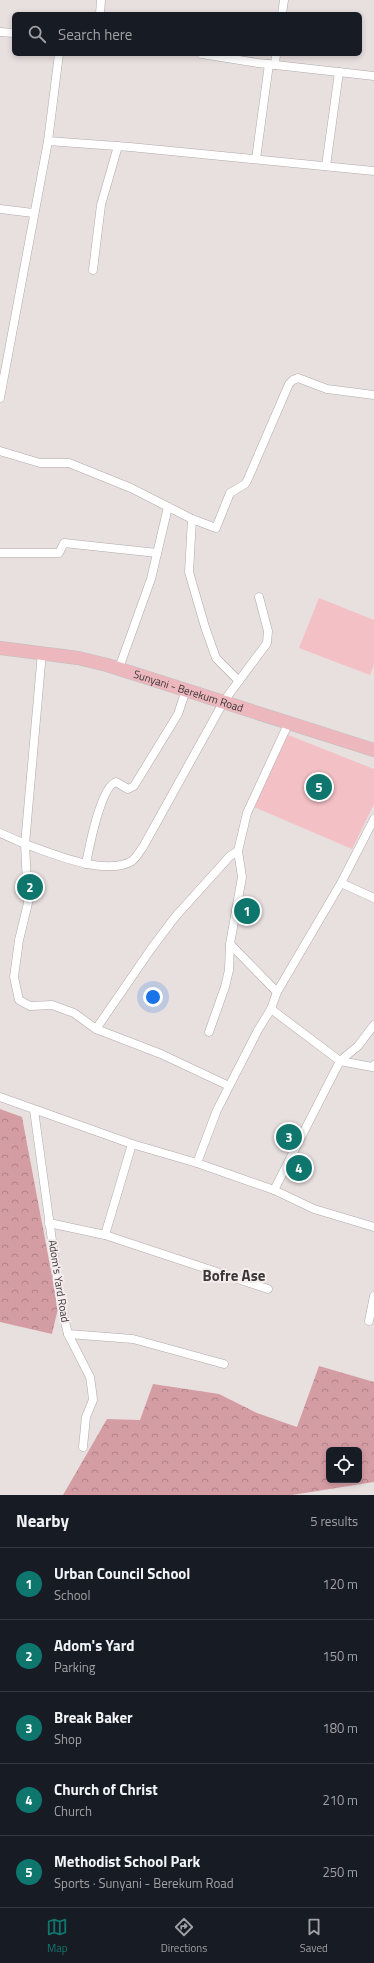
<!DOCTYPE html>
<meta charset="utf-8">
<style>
body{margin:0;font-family:"Titillium Web",sans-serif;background:#242831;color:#f1f3f6}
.controls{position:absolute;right:12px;bottom:12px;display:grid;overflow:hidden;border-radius:6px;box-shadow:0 2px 6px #0003}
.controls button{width:36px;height:36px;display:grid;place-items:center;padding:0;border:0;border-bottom:1px solid #363941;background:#171b24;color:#f1f3f6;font:20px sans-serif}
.you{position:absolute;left:153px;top:997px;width:14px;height:14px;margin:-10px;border:3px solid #fff;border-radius:50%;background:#1a73e8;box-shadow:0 0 0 6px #1a73e833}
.badge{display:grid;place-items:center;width:26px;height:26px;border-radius:50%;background:#0f766e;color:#fff;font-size:13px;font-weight:700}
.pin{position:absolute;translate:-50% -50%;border:2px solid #fff;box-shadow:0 1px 4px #0006}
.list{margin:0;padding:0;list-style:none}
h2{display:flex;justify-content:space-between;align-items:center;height:52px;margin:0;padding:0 16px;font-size:17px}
h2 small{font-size:13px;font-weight:400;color:#9ea1a6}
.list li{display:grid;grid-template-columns:26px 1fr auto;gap:12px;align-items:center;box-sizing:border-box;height:72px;padding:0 16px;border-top:1px solid #363941}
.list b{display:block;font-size:15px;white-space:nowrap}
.list p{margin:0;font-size:13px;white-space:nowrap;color:#9ea1a6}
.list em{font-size:13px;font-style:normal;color:#9ea1a6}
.icon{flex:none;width:22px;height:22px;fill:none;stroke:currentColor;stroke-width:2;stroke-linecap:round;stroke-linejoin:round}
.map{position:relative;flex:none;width:374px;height:1495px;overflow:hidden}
.search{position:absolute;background:#171b24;box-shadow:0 2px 6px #0003;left:12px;right:12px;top:12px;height:44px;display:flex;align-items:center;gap:10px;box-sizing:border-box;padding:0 14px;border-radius:6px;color:#9ea1a6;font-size:15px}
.sheet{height:412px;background:#171b24}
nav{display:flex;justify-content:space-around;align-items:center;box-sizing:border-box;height:56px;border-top:1px solid #363941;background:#171b24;font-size:11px;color:#9ea1a6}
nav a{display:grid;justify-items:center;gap:2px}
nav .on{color:#0f766e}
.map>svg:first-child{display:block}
.green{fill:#f3c0c5}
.forest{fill:url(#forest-crowns);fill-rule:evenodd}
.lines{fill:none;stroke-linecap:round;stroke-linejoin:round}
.street-casing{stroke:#b1a9aa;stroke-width:9}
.primary-casing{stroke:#c0bfbf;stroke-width:14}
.street{stroke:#fff;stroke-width:8}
.primary{stroke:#edb7be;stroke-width:13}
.labels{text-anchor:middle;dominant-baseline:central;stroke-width:4;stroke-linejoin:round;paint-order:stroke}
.street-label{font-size:11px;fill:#3a3737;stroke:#f5eced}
.district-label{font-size:15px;font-weight:bold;fill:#3a3737;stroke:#f5eced}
</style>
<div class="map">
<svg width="374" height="1495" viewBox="0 0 374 1495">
<defs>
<pattern id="forest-crowns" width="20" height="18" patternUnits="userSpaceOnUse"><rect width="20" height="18" fill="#d49da3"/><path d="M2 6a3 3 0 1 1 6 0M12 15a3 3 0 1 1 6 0" fill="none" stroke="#ad8186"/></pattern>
</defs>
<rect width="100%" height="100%" fill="#e8dfdf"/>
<g class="green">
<path d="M319,598L374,620V664L370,675L299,648Z"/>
<path d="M288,735L374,769V804L352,849L254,807Z"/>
</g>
<g class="forest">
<path d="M0,1109L22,1117L58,1308L52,1334L0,1322Z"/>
<path d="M319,1366L374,1382V1482L292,1495H63L107,1419L140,1420L153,1384L219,1394L257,1413L297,1427ZM329,1450H359V1480H329Z"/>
</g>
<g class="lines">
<defs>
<g id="street">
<path d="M100,14L101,0"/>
<path d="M282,14L284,0"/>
<path d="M0,32L14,33"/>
<path d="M202,54L258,63L374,76"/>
<path d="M275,65L276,54"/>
<path d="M48,141L130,147L374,171"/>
<path d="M256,159L269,64"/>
<path d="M326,166L339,72"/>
<path d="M0,209L33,213"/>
<path d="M93,270L101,205L118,146"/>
<path d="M0,398L48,141L59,54"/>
<path d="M0,451L40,463H69L131,488L192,519L216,528L230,493L245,484L247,481L289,384L293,380L298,378L327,389L374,395"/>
<path d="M192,519L189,572L205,627L216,658L239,681"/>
<path d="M0,553H59L64,543L157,553"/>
<path d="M42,652L25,844C52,853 104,877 132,861C136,858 140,851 143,847L224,701L267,643L268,631L259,597"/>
<path d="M119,668L151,579L168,507"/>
<path d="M374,819L341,883L374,898"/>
<path d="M0,833L25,844L28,903L19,940L14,977L19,1000L30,1006L52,1005L74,1013L96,1029L161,1054L229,1086"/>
<path d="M86,864C89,848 101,786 116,782L128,789L134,786L178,714L186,690"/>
<path d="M230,944L277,992"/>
<path d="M271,1009L340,1061L372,1067L374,1065"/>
<path d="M374,1025L358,1046L340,1061L274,1190L314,1209L374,1227"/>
<path d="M96,1029L151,949L175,917L230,856L238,851"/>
<path d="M209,1032L225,987L229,970L230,944L242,877L238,851L247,813L289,722"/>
<path d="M0,1097L132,1144L105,1235L268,1289"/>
<path d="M34,1110L61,1306L68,1334L90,1377L92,1391L93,1400L86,1417L83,1447"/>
<path d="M132,1144L197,1163L274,1190"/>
<path d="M197,1163L217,1110L258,1030L271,1009L277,992L341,883"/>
<path d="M49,1223L105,1235"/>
<path d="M369,1321L374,1296"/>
<path d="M68,1334L133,1339L224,1364"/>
</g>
<g id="primary">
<path id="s1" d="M0,648L78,658L107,665L374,750"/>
</g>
</defs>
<use href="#street" class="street-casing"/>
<use href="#primary" class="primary-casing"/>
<use href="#street" class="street"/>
<use href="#primary" class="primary"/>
</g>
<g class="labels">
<g class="street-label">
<text stroke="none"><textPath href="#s1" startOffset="194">Sunyani - Berekum Road</textPath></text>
<text transform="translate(59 1281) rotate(81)">Adom's Yard Road</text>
</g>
<g class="district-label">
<text x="234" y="1275">Bofre Ase</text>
</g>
</g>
</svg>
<div class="controls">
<button><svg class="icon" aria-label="locate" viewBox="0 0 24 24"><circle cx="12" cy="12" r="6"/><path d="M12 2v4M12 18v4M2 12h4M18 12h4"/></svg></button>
</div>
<div class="you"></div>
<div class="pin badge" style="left:247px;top:911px">1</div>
<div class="pin badge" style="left:30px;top:887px">2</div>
<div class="pin badge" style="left:289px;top:1137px">3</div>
<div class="pin badge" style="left:299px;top:1168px">4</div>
<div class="pin badge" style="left:319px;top:787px">5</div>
<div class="search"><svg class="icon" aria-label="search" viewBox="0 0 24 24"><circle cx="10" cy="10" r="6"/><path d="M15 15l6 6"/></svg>Search here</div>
</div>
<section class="sheet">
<h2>Nearby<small>5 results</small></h2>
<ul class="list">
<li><span class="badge">1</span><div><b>Urban Council School</b><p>School</p></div><em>120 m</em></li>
<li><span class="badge">2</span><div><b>Adom's Yard</b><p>Parking</p></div><em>150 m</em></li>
<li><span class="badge">3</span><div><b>Break Baker</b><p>Shop</p></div><em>180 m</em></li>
<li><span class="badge">4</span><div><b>Church of Christ</b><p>Church</p></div><em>210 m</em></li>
<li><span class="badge">5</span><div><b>Methodist School Park</b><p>Sports · Sunyani - Berekum Road</p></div><em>250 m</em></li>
</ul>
</section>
<nav>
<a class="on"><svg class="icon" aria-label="map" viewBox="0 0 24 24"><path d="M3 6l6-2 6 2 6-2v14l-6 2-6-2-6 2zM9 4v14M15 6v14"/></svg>Map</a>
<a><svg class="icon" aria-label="directions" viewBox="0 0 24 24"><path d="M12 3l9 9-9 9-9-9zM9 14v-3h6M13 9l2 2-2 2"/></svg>Directions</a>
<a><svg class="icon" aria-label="saved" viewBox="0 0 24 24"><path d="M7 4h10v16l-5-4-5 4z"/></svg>Saved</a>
</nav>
